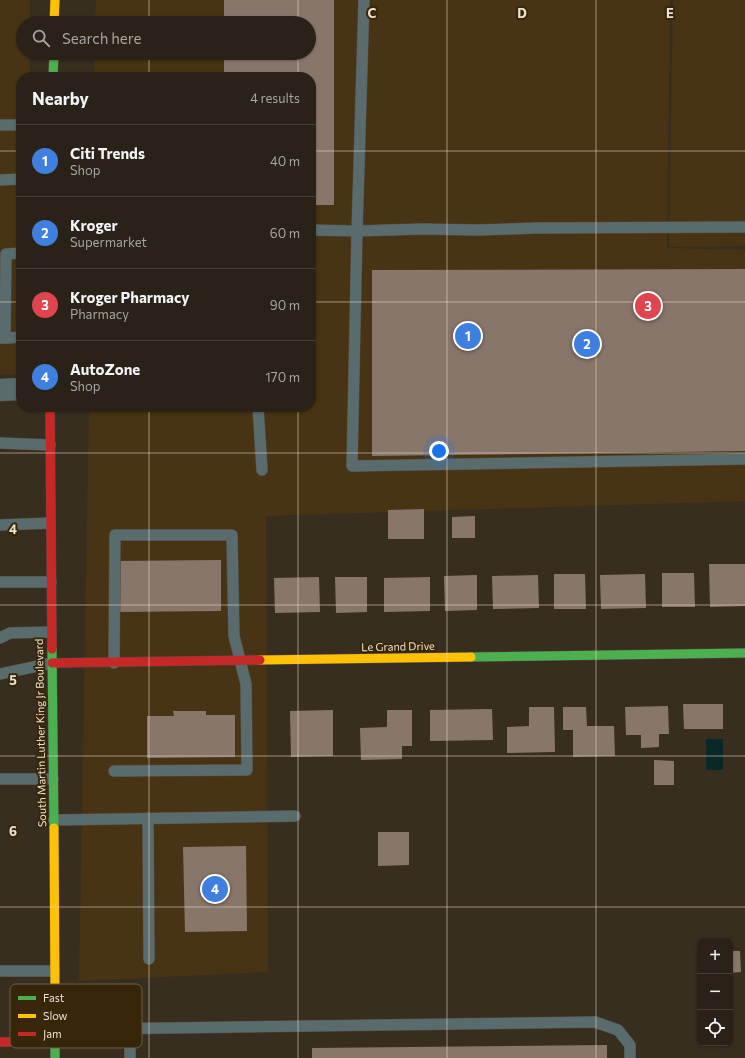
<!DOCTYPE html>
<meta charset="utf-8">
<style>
body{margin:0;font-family:Commissioner,sans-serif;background:#322a21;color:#f1f3f6}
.controls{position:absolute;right:12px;bottom:12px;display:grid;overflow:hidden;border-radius:8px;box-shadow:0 1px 3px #0004}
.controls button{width:36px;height:36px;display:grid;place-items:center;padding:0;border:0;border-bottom:1px solid #463f37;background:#2a2218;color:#f1f3f6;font:20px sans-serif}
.you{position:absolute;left:439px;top:451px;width:14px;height:14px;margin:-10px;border:3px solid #fff;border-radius:50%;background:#1a73e8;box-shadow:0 0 0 6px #1a73e833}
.badge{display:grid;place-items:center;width:26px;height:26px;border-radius:50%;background:#ada293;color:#fff;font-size:13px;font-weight:700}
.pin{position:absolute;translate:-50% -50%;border:2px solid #fff;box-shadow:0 1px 4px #0006}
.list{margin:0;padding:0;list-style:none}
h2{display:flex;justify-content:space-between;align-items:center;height:52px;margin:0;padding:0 16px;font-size:17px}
h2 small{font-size:13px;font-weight:400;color:#a5a4a2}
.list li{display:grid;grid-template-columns:26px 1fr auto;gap:12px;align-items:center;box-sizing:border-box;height:72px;padding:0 16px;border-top:1px solid #463f37}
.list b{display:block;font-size:15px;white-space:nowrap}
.list p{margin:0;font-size:13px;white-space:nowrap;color:#a5a4a2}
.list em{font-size:13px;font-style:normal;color:#a5a4a2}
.icon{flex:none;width:22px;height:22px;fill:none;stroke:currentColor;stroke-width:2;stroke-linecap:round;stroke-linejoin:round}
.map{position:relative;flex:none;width:745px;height:1058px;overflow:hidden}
.search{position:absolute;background:#2a2218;box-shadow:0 1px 3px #0004;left:16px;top:16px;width:300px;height:44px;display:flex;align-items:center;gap:10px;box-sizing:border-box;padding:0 14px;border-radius:22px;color:#a5a4a2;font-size:15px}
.panel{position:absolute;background:#2a2218;box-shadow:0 1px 3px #0004;left:16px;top:72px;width:300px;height:340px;border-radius:16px}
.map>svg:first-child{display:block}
.built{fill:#483414}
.water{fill:#092827}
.building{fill:#89766b}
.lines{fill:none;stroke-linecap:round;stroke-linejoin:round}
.lane-casing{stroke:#524a3e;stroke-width:12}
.street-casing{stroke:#524a3e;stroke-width:23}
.fast-casing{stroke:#524a3e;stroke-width:10}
.slow-casing{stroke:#524a3e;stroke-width:10}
.jam-casing{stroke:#524a3e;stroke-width:10}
.lane{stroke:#5a6b6e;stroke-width:11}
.street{stroke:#5a6b6e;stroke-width:22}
.fast{stroke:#4caf50;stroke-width:9}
.slow{stroke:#ffc107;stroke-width:9}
.jam{stroke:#c62828;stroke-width:9}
.grid{fill:none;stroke:#ece0d1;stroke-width:1;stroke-opacity:0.55}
.labels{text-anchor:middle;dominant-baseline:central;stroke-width:4;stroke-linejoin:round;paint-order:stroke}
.street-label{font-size:11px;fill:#ece0d1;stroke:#37260a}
.key{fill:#37260a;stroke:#6d5e46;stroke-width:1}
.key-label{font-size:11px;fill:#ece0d1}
.grid-label{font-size:13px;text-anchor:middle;font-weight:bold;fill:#ece0d1;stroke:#37260a;stroke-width:4;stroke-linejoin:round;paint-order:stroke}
</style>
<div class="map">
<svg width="745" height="1058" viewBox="0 0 745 1058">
<rect width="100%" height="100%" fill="#382e20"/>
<g class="built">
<path d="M0,0H30V23H23V53H30V77H21V375L0,374Z"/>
<path d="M96,0H670L667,248L745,250V501L266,516L268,972L79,981L89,407H311V77H94L95,53H309V23H95Z"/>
<path d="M673,0H745V246L669,247Z"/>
</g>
<rect class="water" x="706" y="739" width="17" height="31"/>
<g class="building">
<path d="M224,0H334V205H311V77H224V53H309V23H224Z"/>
<path d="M745,269V451L372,456V270Z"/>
<path d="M424,509V539H388V510Z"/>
<path d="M475,516V538H452V517Z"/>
<path d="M221,560V611L117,612L116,561Z"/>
<path d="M709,564H745V606L710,607Z"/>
<path d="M662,573H694L695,607H662Z"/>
<path d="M554,574H585L586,609H554Z"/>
<path d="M645,574L646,608L601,609L600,575Z"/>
<path d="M477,575V610L445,611L444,576Z"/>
<path d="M538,575L539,608L493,609L492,576Z"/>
<path d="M319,577L320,612L275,613L274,578Z"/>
<path d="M335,577H367V612L336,613Z"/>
<path d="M430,577V611L384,612V578Z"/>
<path d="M683,704H723V729H684Z"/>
<path d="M668,706L669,734H659V747L641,748V735H626L625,707Z"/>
<path d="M529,707H554L555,752L507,753V727L529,726Z"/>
<path d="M563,707H586L587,726H614L615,756L573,757V730H563Z"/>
<path d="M492,709L493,740L430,741V710Z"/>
<path d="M333,710V756L291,757L290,711Z"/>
<path d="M387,710H412V746H402V759L361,760L360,728L387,727Z"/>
<path d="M173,711H206V715H235V757L147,758V716H174Z"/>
<path d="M654,760L674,761V785H654Z"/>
<path d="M378,832H409V865L378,866Z"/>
<path d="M246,846L247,931L185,932L183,847Z"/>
<path d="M730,951H740L741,972L730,973Z"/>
<path d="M607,1045V1058H312V1048Z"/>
</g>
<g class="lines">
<defs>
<g id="lane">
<path d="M364,0L357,231L352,466L745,459"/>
<path d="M0,125H21"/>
<path d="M0,180L21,179"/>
<path d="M311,230L357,231L421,229L478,230L537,228L745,227"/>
<path d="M0,338H8L21,337"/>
<path d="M5,338L6,254L21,253"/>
<path d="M258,407L262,470"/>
<path d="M0,443L50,445"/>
<path d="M0,525L50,523"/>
<path d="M0,582H51"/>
<path d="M0,638L10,633L51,632"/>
<path d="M0,674L52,663"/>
<path d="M114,771L247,770L246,684L234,636L232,535H115L114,663"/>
<path d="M0,779H53"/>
<path d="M148,818L149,959"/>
<path d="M54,820L295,816"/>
<path d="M0,971H54"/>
<path d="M130,1028V1058"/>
<path d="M55,1041L96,1029L595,1022L618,1030L630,1045V1058"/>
</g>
<path id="street" d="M0,390L21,389"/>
<g id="fast">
<path d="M53,77L54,53"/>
<path d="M52,649L54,828"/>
<path d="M471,657L745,653"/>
<path d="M55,997V1058"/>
</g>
<g id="slow">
<path d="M54,23L55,0"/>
<path d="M260,660L471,657"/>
<path d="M54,828L55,997"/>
</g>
<g id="jam">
<path d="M50,407L52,649"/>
<path d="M52,663L260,660"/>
<path d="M0,1042L55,1041"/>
</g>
</defs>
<use href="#lane" class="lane-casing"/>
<use href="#street" class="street-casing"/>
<use href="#fast" class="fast-casing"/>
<use href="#slow" class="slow-casing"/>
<use href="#jam" class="jam-casing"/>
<use href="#lane" class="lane"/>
<use href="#street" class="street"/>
<use href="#fast" class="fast"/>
<use href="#slow" class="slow"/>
<use href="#jam" class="jam"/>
</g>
<path class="grid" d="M149,0V23M298,0V23M447,0V1058M596,0V1058M149,53V77M298,53V77M0,151H21M311,151H745M0,302H21M311,302H745M149,407V1058M298,407V1058M0,453H745M0,605H745M0,756H745M0,907H745"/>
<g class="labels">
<g class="street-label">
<text transform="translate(398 646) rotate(-1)">Le Grand Drive</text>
<text transform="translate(40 733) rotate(-91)">South Martin Luther King Jr Boulevard</text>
</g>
</g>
<rect x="10" y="984" width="132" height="64" rx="6" class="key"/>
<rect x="18" y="996" width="18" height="4" fill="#4caf50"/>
<rect x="18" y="1014" width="18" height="4" fill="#ffc107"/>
<rect x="18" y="1032" width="18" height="4" fill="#c62828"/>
<g class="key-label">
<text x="43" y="1002">Fast</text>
<text x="43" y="1020">Slow</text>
<text x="43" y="1038">Jam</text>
</g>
<g class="grid-label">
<text x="372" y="18">C</text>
<text x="522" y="18">D</text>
<text x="670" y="18">E</text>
<text x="13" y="534">4</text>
<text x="13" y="685">5</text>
<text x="13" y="836">6</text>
</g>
</svg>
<div class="controls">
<button>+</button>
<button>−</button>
<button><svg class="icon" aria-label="locate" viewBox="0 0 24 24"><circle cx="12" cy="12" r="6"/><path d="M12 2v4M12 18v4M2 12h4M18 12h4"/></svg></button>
</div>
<div class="you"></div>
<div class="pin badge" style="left:468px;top:336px;background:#3f7fe0">1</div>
<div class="pin badge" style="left:587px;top:344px;background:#3f7fe0">2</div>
<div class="pin badge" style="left:648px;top:306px;background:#e0444e">3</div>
<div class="pin badge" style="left:215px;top:889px;background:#3f7fe0">4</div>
<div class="search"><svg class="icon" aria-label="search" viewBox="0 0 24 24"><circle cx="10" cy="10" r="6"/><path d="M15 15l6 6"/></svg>Search here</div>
<section class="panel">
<h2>Nearby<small>4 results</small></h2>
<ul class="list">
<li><span class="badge" style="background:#3f7fe0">1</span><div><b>Citi Trends</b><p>Shop</p></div><em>40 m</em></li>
<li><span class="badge" style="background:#3f7fe0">2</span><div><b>Kroger</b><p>Supermarket</p></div><em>60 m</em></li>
<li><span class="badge" style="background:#e0444e">3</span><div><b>Kroger Pharmacy</b><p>Pharmacy</p></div><em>90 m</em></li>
<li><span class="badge" style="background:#3f7fe0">4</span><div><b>AutoZone</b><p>Shop</p></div><em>170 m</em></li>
</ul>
</section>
</div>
